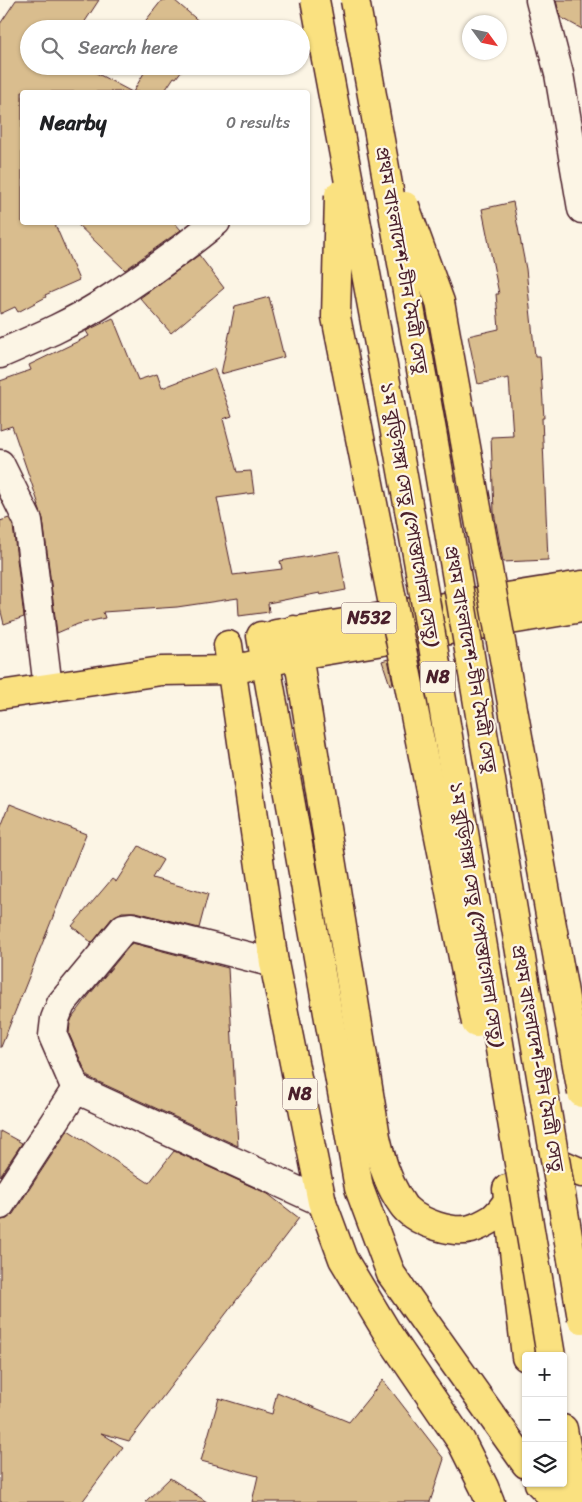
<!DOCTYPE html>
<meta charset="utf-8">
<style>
body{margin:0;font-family:Sriracha,"Noto Sans Bengali",sans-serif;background:#f2f2f2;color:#202124}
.controls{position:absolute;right:15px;bottom:15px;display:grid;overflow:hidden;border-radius:5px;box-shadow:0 1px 4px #0004}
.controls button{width:45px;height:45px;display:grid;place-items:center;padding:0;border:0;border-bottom:1px solid #e0e0e0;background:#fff;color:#202124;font:25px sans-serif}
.compass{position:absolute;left:462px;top:15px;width:45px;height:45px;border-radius:50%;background:#fff;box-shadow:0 1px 4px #0004;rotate:123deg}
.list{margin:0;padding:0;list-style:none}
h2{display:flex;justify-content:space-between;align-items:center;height:65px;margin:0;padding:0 20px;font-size:21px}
h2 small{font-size:16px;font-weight:400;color:#757577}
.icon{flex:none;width:28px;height:28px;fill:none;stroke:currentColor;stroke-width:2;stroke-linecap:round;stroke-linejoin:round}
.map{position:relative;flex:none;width:582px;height:1502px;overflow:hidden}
.search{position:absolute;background:#fff;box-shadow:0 1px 4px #0004;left:20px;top:20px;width:290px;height:55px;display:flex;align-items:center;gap:12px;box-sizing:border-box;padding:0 18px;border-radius:28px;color:#757577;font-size:19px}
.panel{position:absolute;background:#fff;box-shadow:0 1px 4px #0004;left:20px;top:90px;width:290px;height:135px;border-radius:5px}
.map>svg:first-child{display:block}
.building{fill:#d9bd8e;stroke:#4a1f2b}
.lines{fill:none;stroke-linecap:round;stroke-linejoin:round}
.street-casing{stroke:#4a1f2b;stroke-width:31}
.highway-casing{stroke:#4a1f2b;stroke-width:31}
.street{stroke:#fcf5e5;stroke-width:28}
.highway{stroke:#fae180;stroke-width:28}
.highway-bridge-casing{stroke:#4a1f2b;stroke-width:31;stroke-linecap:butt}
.highway-bridge{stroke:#fae180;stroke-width:28}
.labels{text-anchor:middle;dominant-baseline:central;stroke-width:4.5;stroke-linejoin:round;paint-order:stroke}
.shield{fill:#fcf5e5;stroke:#7f5f63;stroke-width:1}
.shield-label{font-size:18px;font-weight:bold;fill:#4a1f2b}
.street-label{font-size:19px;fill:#4a1f2b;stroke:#fcf5e5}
</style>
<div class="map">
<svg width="582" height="1502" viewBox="0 0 582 1502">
<rect width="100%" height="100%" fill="#fcf5e5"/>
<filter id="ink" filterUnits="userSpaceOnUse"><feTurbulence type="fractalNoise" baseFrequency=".02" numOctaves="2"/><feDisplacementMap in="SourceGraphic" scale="10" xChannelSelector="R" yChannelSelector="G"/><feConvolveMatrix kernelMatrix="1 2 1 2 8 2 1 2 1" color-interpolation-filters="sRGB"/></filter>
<g filter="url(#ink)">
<g class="building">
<path d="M16,0H99L80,29H29V66H83L132,92H22V222H54L79,280L45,295L46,297L18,312L15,307L0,314V24Z"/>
<path d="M162,0H174L208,29H139Z"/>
<path d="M556,0H582V29L560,17Z"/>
<path d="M148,66H185L176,78L174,77L164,92H133Z"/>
<path d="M513,202L526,269L535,356H540L544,418H542L548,560L503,562L494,512L491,437L513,436L509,378L478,384L468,336L499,329L496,294H499L482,209Z"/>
<path d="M75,222H174L181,230L125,270Z"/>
<path d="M199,255L224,288L171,333L140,298Z"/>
<path d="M269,297L284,357L221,374L235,306Z"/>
<path d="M113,318L138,380L157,374L162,388L214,368L232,416L223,419L237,472L251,471L254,493L217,498L233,575L282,569L280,561L339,551L346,590L320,595V593L268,603L269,612L239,616L238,598L177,607L103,612L105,618L78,624L57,633L43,519L38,505H39L12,426L0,430V381L31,370L29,365L89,336L86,331Z"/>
<path d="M9,518L13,526L24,617L4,624L0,608V521Z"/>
<path d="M388,659L393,683L390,685L382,661Z"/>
<path d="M10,804L86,834L1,1047H0V829Z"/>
<path d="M139,846L163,860L152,878L208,894L199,928L136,912H122L112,918L92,943L72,926L112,879L116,882Z"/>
<path d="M132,943L228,968L238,1146L88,1077L69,1034L70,1023L72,1018L90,994Z"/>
<path d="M68,1130L149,1183L174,1151L268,1194L299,1218L129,1441L101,1433L123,1447L82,1502H0V1220L7,1219L13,1214Z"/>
<path d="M0,1131L22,1143L0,1176Z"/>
<path d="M383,1380L444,1459L430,1502H252L258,1476L201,1461L219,1398L272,1414L277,1392L349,1422Z"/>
<path d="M170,1478L207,1502H145Z"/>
</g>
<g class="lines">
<defs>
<g id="street">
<path d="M540,0L559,74L582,209"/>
<path d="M0,354C34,339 68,325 100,305C140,280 179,252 216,222"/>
<path d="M0,464L28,521L48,688"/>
<path d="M76,1089L53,1036L55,1019L61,1004L124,928L132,927L274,963"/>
<path d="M0,1205L76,1089L322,1202"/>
</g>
<g id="highway">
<path d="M294,630L376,1137C381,1159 386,1178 398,1198C401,1202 403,1207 407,1210C420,1223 453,1234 471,1229C477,1227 487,1222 492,1219C505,1209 513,1192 520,1178"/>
<path d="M276,634L582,585"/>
<path d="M261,636L359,1188L391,1274L526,1464"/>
<path d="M228,645L274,963L322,1202L343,1259L390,1337L461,1441L484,1487L490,1502"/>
<path d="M0,695L161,671L232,670L298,655L582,608"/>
<path d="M557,1162L582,1173"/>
<path d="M507,1189L526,1357"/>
<path d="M563,1429L576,1502"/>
<path d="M539,1483L558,1502"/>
</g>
</defs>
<use href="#street" class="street-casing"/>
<use href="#highway" class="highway-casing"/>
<use href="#street" class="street"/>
<use href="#highway" class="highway"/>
<defs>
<g id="highway-bridge">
<path d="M315,0C355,215 396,430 433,646C474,882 510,1119 551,1356"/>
<path d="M355,0L432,431L582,1319"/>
<path d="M339,195L336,317L476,1023"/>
<path d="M405,206L440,302L582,1093"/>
</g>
</defs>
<use href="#highway-bridge" class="highway-bridge-casing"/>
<use href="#highway-bridge" class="highway-bridge"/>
</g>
</g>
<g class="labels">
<g class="shield">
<rect x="341.5" y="602.5" width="55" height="31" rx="4"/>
<rect x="420.5" y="661.5" width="35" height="31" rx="4"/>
<rect x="282.5" y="1078.5" width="35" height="31" rx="4"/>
</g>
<g class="shield-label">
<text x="369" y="618">N532</text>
<text x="438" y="677">N8</text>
<text x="300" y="1094">N8</text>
</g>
<g class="street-label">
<text transform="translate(402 260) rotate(80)">প্রথম বাংলাদেশ-চীন মৈত্রী সেতু</text>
<text transform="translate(410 514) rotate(80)">১ম বুড়িগঙ্গা সেতু (পোস্তাগোলা সেতু)</text>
<text transform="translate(471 659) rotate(80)">প্রথম বাংলাদেশ-চীন মৈত্রী সেতু</text>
<text transform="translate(477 914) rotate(81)">১ম বুড়িগঙ্গা সেতু (পোস্তাগোলা সেতু)</text>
<text transform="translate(538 1058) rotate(80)">প্রথম বাংলাদেশ-চীন মৈত্রী সেতু</text>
</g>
</g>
</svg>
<div class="controls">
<button>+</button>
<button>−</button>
<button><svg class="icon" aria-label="layers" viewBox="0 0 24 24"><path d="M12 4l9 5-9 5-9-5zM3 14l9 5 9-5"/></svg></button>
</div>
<svg class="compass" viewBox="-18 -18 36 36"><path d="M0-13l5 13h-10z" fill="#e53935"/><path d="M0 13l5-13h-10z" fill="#757577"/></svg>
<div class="search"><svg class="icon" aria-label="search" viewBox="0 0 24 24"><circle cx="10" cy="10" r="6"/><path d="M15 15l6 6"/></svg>Search here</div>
<section class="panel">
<h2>Nearby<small>0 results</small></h2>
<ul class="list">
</ul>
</section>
</div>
